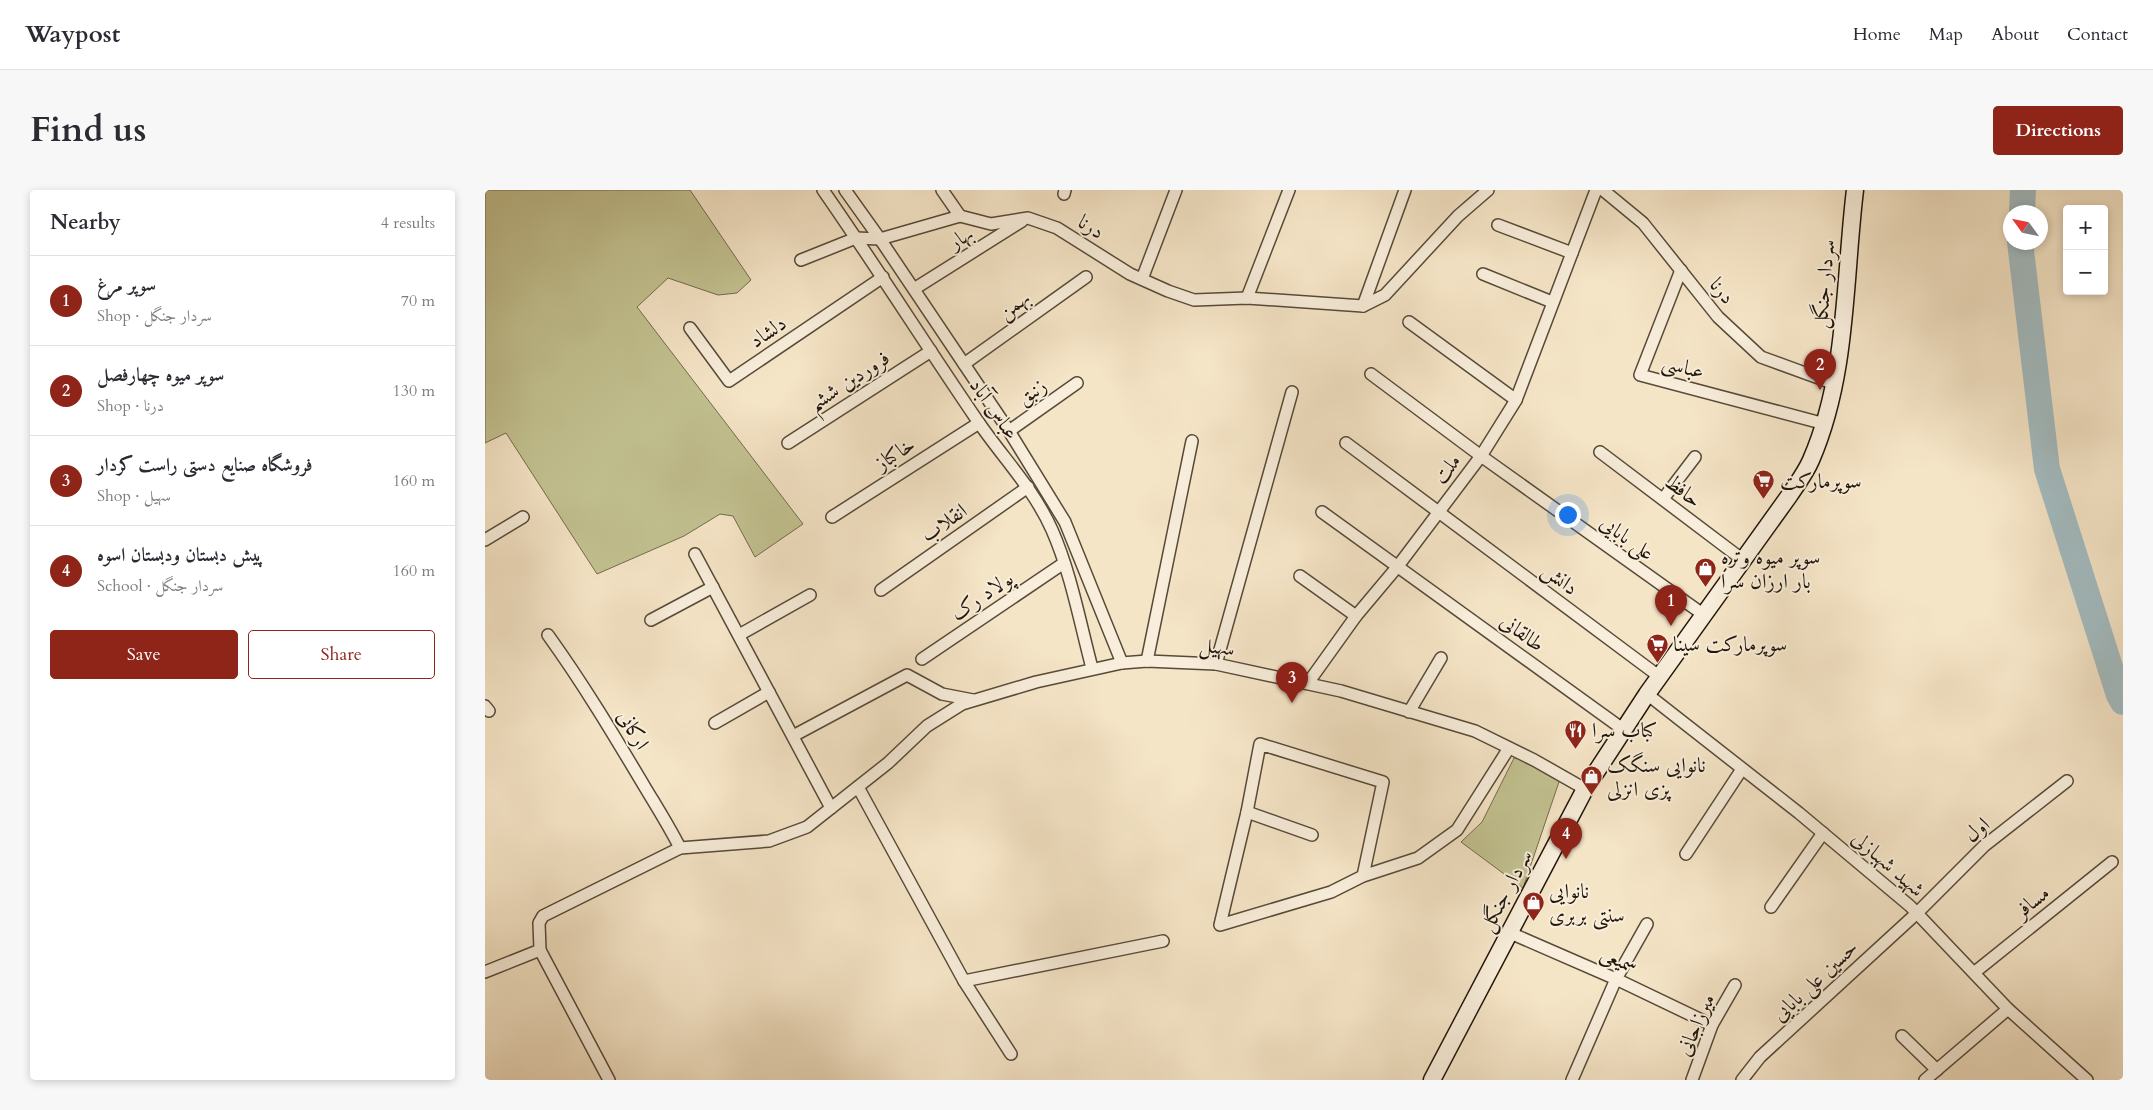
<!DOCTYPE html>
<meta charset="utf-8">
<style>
body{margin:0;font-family:Cardo,Amiri,serif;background:#f7f7f7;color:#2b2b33}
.controls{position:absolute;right:15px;top:15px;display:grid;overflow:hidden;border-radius:5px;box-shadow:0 2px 8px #0003}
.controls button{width:45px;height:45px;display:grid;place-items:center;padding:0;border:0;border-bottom:1px solid #e1e1e2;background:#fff;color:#2b2b33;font:25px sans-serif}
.compass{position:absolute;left:1518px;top:15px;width:45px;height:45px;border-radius:50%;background:#fff;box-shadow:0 2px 8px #0003;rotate:303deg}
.you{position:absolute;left:1082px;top:324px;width:18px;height:18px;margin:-12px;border:4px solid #fff;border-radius:50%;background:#1a73e8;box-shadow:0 0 0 8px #1a73e833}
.badge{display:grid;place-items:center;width:32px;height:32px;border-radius:50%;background:#8f2418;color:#fff;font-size:16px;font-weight:700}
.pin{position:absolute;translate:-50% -41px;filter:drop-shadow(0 1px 2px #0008)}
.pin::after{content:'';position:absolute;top:26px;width:18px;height:15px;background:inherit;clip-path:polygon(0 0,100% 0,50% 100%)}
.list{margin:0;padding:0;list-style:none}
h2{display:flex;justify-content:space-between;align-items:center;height:65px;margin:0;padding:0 20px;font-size:21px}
h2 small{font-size:16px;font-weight:400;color:#7c7c81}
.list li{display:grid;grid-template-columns:32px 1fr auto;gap:15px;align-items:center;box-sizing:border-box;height:90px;padding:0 20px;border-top:1px solid #e1e1e2}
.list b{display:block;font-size:19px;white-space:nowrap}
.list p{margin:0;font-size:16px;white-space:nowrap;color:#7c7c81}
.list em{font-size:16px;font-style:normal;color:#7c7c81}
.actions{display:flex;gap:10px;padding:15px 20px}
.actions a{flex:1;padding:11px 0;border:1px solid #8f2418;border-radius:5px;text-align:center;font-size:18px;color:#8f2418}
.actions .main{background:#8f2418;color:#fff}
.map{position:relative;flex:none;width:1638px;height:890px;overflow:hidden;border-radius:5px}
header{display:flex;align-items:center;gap:30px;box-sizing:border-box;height:70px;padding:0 25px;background:#fff;border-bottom:1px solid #e1e1e2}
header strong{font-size:24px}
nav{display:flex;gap:28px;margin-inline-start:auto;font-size:18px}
.intro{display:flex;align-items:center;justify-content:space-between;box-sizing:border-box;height:120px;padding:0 30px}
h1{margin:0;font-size:35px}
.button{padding:12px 22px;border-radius:5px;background:#8f2418;color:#fff;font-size:18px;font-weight:700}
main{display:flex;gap:30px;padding:0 30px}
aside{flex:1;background:#fff;border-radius:5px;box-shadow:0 2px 8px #0003}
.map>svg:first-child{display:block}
.green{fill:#c3c291;stroke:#726c4e}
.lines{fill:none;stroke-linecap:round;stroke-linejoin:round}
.river{stroke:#a3bcc1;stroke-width:26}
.street-casing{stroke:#574a39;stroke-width:14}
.secondary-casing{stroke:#22160a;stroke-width:19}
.street{stroke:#f8eedb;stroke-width:11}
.secondary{stroke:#f8eedb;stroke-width:16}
.labels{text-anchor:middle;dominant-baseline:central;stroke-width:4;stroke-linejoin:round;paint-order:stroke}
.street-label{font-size:21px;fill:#22160a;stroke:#f8eedb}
.poi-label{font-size:21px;fill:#22160a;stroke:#f8eedb;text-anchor:start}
</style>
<header>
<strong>Waypost</strong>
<nav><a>Home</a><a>Map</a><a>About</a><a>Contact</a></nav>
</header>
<div class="intro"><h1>Find us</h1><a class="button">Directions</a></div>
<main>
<aside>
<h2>Nearby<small>4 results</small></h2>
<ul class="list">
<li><span class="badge">1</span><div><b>سوپر مرغ</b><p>Shop · سردار جنگل</p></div><em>70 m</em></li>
<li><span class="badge">2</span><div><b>سوپر میوه چهارفصل</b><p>Shop · درنا</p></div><em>130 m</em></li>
<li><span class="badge">3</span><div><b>فروشگاه صنایع دستی راست کردار</b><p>Shop · سهیل</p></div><em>160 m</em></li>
<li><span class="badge">4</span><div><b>پیش دبستان ودبستان اسوه</b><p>School · سردار جنگل</p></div><em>160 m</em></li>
</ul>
<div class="actions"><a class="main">Save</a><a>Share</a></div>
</aside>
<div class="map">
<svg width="1638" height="890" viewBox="0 0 1638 890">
<rect width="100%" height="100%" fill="#f5e5c7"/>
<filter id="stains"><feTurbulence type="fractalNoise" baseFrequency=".004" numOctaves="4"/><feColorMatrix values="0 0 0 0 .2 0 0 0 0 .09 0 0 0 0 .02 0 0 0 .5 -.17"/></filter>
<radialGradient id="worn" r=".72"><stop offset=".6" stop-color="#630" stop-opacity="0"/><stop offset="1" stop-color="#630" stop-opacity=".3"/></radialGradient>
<g class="green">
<path d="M0,0H205L266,90L252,103L233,105L183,88L152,117L318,334L270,367L248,326L235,324L199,346L112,384L21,243L0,253Z"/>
<path d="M1029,568L1049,570L1076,586L1038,698L976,652L997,632Z"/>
</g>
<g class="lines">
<g class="river">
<path d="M1537,22L1538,0"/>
<path d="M1535,52L1562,279L1634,505L1638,512"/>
</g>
<defs>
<g id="street">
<path d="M338,0C391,76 440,154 492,230C517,267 549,299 567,340C586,383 595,433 607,478"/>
<path d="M360,0L395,49L524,241L580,332L637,473"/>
<path d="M457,0L475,26"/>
<path d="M1118,0L1158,33L1233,127L1276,167L1350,194"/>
<path d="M579,4L580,0"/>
<path d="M1013,35L1087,63"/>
<path d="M316,70L371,48L395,49L475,26L506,34L543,28L572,38L645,84L683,101L709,110L762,108L878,116L900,105L973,26L1003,0"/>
<path d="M1196,80L1155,185L1340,234"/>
<path d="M998,84L1067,112"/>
<path d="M657,89L691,0"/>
<path d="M429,99L537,31"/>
<path d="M762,108L804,0"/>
<path d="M878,116L920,0"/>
<path d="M924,132L1031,210"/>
<path d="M205,138L244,191L398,87"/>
<path d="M479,174L601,87"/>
<path d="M886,184L996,266L1219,425"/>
<path d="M524,241L592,193"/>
<path d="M303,253L446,161"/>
<path d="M861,253L1175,487"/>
<path d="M1115,262L1258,370"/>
<path d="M1178,309L1210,267"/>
<path d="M837,322L1139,540"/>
<path d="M347,327L494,233"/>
<path d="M0,350L38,327"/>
<path d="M210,364L346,618"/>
<path d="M815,386L871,426"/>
<path d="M396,400L543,297"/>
<path d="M166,430L228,397"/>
<path d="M63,445C99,495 130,547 161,599C173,619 185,638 195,658"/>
<path d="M254,445L325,405"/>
<path d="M437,469L579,373"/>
<path d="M662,471L707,251"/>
<path d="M731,474L807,202"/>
<path d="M823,493L871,426L913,376L996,266L1031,210L1111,0"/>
<path d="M1162,504L1314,623L1425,716L1523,819L1602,890"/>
<path d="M0,516L4,521"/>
<path d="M924,522L956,468"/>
<path d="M230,533L284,502"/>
<path d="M308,546L422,485L457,504L488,510"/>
<path d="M373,597L479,791L526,864"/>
<path d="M762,622L827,645"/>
<path d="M1201,664L1257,579"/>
<path d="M878,686L898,592L775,554L762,622L735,735L846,702L878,686L933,668L972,640L1024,558"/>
<path d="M1286,717L1338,643"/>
<path d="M1023,742L1131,789L1227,835"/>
<path d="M55,760L124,890"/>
<path d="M0,782L55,760L54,733L58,726L195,658L284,651L322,637L403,573L442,536L477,514L551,492L637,473L662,471L731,474L856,501L990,541L1049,570L1100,599"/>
<path d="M1490,782L1627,672"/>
<path d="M479,791L678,751"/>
<path d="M1417,846L1452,880"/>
<path d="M1087,890L1131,789L1162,734"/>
<path d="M1207,890L1227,835L1250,795"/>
<path d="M1257,890L1275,867L1432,723L1499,656L1582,591"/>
<path d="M1440,890L1523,819"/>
</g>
<path id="secondary" d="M947,890L1100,599L1162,504L1304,306C1312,294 1321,282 1326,270C1363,185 1359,90 1370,0"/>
</defs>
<use href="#street" class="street-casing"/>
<use href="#secondary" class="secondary-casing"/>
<use href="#street" class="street"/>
<use href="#secondary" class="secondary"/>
</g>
<defs>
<symbol id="supermarket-pin" viewBox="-11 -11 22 30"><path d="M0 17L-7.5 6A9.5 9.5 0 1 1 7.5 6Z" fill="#8f2418" stroke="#f8eedb"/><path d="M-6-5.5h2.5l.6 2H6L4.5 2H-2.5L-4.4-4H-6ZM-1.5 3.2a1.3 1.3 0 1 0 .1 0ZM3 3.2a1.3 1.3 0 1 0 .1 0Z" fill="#fff"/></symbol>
<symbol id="shop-pin" viewBox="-11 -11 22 30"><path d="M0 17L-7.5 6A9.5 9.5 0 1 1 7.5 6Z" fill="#8f2418" stroke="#f8eedb"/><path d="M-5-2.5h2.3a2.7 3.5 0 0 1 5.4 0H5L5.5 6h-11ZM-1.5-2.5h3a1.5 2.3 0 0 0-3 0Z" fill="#fff"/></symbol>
<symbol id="restaurant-pin" viewBox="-11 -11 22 30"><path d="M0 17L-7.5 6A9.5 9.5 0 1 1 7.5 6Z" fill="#8f2418" stroke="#f8eedb"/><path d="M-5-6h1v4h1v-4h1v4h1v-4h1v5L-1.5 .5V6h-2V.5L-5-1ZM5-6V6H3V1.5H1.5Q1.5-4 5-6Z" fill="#fff"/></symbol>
</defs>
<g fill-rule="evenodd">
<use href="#supermarket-pin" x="1266" y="278" width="25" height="34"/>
<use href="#shop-pin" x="1208" y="366" width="25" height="34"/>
<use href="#supermarket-pin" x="1160" y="442" width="25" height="34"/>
<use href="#restaurant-pin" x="1078" y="528" width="25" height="34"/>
<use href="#shop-pin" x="1094" y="574" width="25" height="34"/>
<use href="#shop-pin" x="1036" y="700" width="25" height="34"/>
</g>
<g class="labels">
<g class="street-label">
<text transform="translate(606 37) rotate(32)">درنا</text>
<text transform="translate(476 48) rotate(-32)">بهار</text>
<text transform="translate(1339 94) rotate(-85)">سردار جنگل</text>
<text transform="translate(1237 101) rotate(50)">درنا</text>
<text transform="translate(529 115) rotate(-36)">بهمن</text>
<text transform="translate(283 142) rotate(-34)">دلشاد</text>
<text transform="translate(1198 177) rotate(15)">عباسی</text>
<text transform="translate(364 191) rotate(-33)">فروردین ششم</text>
<text transform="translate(547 202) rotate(-35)">زنبق</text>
<text transform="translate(509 219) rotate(55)">عباس آباد</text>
<text transform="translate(410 264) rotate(-33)">خاکباز</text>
<text transform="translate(962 279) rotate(-52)">ملت</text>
<text transform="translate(1198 301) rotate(37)">حافظ</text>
<text transform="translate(459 333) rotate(-35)">انقلاب</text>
<text transform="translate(1142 348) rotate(36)">علی بابایی</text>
<text transform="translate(1075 389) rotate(37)">دانش</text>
<text transform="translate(497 406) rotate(-34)">پولاد رک</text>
<text transform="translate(1037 443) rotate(36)">طالقانی</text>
<text transform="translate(732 457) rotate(7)">سهیل</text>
<text transform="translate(148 540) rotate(59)">ارکانی</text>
<text transform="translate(1492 640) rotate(-41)">اول</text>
<text transform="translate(1403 674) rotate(41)">شهید شهبازلی</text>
<text transform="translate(1021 701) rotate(-62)">سردار جنگل</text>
<text transform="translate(1547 712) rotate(-39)">مسافر</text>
<text transform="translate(1134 770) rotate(25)">سمیعی</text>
<text transform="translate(1330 791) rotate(-43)">حسین علی بابایی</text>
<text transform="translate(1211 835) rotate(-66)">میرزاجانی</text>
</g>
<g class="poi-label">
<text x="1295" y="291">سوپرمارکت</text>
<text x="1236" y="367">سوپر میوه وتره<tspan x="1236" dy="24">بار ارزان سرا</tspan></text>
<text x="1188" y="454">سوپرمارکت سینا</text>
<text x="1107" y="540">کباب سرا</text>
<text x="1122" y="575">نانوایی سنگک<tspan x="1122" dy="24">پزی انزلی</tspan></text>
<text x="1064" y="701">نانوایی<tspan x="1064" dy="24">سنتی بربری</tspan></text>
</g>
</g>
<rect width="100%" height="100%" filter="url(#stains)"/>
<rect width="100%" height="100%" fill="url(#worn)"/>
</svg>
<div class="controls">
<button>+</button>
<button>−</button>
</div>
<svg class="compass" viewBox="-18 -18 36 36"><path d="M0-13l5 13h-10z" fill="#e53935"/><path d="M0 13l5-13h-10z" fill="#7c7c81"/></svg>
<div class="you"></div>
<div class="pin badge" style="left:1186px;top:436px">1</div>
<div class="pin badge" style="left:1335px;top:200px">2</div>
<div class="pin badge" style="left:807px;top:513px">3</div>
<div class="pin badge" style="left:1081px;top:669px">4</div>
</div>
</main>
